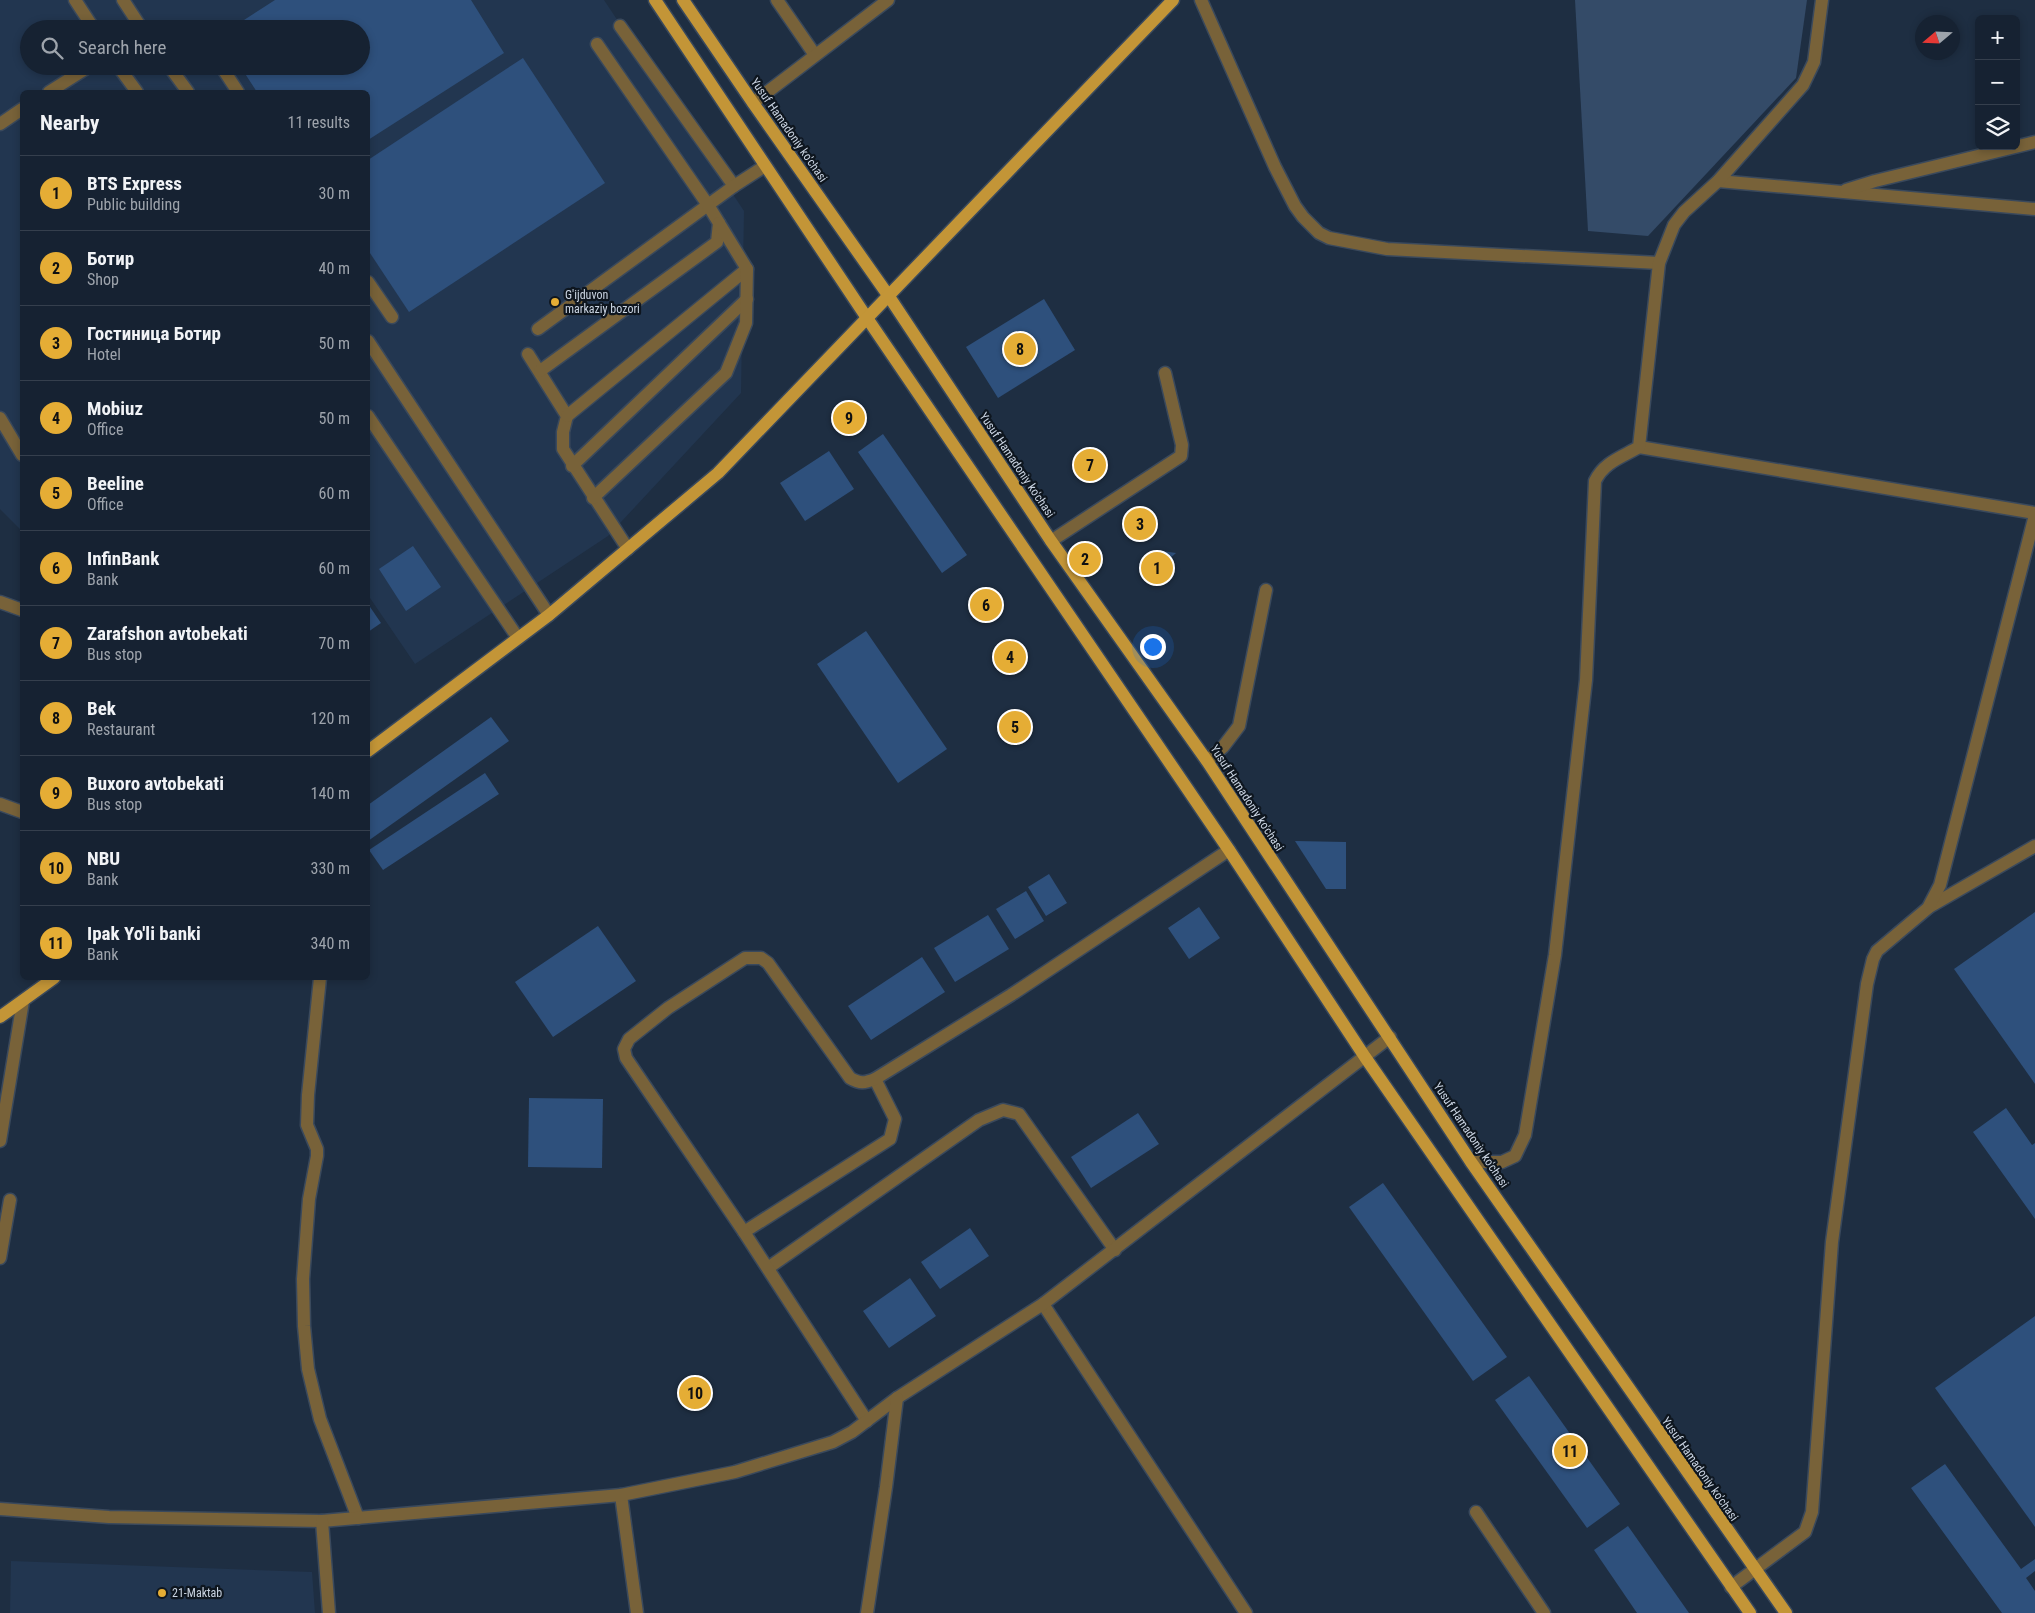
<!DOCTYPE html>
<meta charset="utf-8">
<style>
body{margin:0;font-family:"Roboto Condensed",sans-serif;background:#232f3e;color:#f1f3f6}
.controls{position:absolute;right:15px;top:15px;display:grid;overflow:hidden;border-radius:8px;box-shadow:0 2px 8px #0003}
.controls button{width:45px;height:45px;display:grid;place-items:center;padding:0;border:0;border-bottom:1px solid #353f4d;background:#162232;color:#f1f3f6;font:25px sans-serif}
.compass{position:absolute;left:1915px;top:15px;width:45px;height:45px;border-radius:50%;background:#162232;box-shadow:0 2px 8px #0003;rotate:251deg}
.you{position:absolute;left:1152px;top:646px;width:18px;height:18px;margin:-12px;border:4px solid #fff;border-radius:50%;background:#1a73e8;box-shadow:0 0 0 8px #1a73e833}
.badge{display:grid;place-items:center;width:32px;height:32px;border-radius:50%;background:#e5ad35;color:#111;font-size:16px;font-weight:700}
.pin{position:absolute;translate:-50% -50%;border:2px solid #fff;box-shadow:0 1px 5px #0006}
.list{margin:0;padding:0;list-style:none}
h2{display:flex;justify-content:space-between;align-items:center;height:65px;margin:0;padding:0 20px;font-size:21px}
h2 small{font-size:16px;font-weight:400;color:#9ea4ac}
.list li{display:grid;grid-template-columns:32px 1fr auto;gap:15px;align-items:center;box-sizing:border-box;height:75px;padding:0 20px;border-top:1px solid #353f4d}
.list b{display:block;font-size:19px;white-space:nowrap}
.list p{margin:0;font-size:16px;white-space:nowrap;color:#9ea4ac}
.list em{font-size:16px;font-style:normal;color:#9ea4ac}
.icon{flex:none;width:28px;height:28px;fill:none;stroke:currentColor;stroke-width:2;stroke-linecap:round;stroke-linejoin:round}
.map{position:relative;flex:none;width:2035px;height:1613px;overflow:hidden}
.search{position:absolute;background:#162232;box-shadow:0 2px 8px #0003;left:20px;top:20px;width:350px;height:55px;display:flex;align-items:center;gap:12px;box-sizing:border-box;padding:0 18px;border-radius:28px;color:#9ea4ac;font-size:19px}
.panel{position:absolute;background:#162232;box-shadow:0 2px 8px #0003;left:20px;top:90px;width:350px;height:890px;border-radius:8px}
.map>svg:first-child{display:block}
.built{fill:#223650;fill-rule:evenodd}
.green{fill:#344b68}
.building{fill:#2e507c}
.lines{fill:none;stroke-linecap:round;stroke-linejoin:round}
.minor-casing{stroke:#3a495c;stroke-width:15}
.major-casing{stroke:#3a495c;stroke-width:15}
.minor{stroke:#786239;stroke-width:12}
.major{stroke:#c39537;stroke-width:12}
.poi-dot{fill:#e5ad35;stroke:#0e161f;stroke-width:2}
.labels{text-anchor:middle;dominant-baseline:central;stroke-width:4.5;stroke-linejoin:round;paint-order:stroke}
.street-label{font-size:12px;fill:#cbd5e3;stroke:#0e161f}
.poi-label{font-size:12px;fill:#cbd5e3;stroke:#0e161f;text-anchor:start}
</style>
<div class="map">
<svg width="2035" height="1613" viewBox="0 0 2035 1613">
<rect width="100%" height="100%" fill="#1e2e42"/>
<g class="built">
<path d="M0,0H604L744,211L741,393L608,536L415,664L368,595V92H22V531L0,509ZM29,29H361V66H29Z"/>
<path d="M11,1561L312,1572L315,1613H10Z"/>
</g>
<path class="green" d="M1575,0H1807L1796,78L1648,236L1588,231Z"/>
<g class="building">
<path d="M275,0H471L504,53L368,140V92H257L240,66H361V29H230Z"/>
<path d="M523,58L605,183L409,312L368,250V160Z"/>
<path d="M1044,299L1075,350L998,398L966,347Z"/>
<path d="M883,434L967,555L942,573L858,452Z"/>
<path d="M829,451L854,489L805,521L780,483Z"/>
<path d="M413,546L441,587L406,611L379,569Z"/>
<path d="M1155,550L1176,553L1150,576L1139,564Z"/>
<path d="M368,604L381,623L368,632Z"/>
<path d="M866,631L947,749L898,783L817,664Z"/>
<path d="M491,717L509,741L368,841V805Z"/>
<path d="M485,773L499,794L383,870L369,850Z"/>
<path d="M1295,841L1346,842V889H1326Z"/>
<path d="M1049,874L1067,903L1046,916L1028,887Z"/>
<path d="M1026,891L1044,921L1015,939L996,909Z"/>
<path d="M1199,907L1220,938L1189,959L1168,928Z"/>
<path d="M2035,912V1084L1954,969Z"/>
<path d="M988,915L1009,949L955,982L934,948Z"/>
<path d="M598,926L636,981L553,1037L515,982Z"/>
<path d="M922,957L945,992L871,1040L848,1006Z"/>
<path d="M529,1098L603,1099L602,1168L528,1167Z"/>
<path d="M2006,1108L2032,1145L2035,1143V1219L1973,1132Z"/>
<path d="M1138,1113L1159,1144L1091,1188L1071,1157Z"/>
<path d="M1383,1183L1507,1357L1473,1381L1349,1207Z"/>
<path d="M970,1228L989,1256L940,1289L921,1262Z"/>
<path d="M910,1278L936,1316L889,1348L863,1311Z"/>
<path d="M2035,1316V1527L1935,1388Z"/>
<path d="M1529,1376L1620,1504L1587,1528L1495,1400Z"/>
<path d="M1945,1464L2021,1569L2035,1559V1571L2026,1578L2035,1591V1613H2002L1911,1488Z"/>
<path d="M1628,1526L1689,1613H1637L1594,1550Z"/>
</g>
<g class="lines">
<defs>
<g id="minor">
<path d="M75,0L94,29"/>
<path d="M123,0L142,29"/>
<path d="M777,0L815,55"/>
<path d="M1201,0L1275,167L1295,206L1303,217L1319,233L1329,238L1387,249L1659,263"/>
<path d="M620,26L734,186"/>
<path d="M118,66L137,92"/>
<path d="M169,66L188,92"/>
<path d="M221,66L238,92"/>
<path d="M49,92L90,66"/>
<path d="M753,103L888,0"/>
<path d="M0,124L22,109"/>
<path d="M1718,181L2035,209"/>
<path d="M1846,190L1875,181L2035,142"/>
<path d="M368,282L392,317"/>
<path d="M538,329L734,186L765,166"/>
<path d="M368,341L549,615"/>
<path d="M528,354L567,416L563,432V449L628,549"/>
<path d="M540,371L717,242L719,223L708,205L597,44"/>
<path d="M368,416L518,638"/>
<path d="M567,416L747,269"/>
<path d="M0,418L22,455"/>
<path d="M1639,447L2035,513"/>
<path d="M572,466L747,299"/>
<path d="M593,498L726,373L746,323L747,269L719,223"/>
<path d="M1051,541L1181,456L1182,445L1165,373"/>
<path d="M0,602L22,610"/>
<path d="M1207,761L1223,747L1239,726L1266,590"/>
<path d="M0,804L22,812"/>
<path d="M1929,907L2035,846"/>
<path d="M320,978L308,1095L307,1125L317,1149V1156L309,1199L303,1279L304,1326L308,1369L320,1419L358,1518"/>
<path d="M0,1141L23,1001"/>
<path d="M1471,1162H1502L1515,1156L1525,1135L1555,955L1586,680L1595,481C1604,462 1622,457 1639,447L1659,263L1674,225L1684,212L1718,181L1803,85L1814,62L1822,0"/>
<path d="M744,1232L890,1139L895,1119L875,1079"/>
<path d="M0,1258L10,1200"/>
<path d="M768,1268L979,1120L1003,1110L1019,1114L1115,1250"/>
<path d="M1043,1304L1246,1613"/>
<path d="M867,1421L744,1232L626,1058L624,1049L629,1039L668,1008L745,958H761L768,963L850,1078C860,1084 865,1083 875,1079L1011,995L1229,850"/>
<path d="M621,1495L637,1613"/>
<path d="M0,1509L109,1517L322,1521L621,1495L735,1472L833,1442L852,1432L897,1398L1043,1304L1390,1037"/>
<path d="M1476,1512L1544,1613"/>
<path d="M322,1521L329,1613"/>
<path d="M1731,1587L1805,1532L1812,1512L1832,1242L1867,984L1873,959L1877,951L1928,908L1940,885L2035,515"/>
<path d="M867,1613L886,1487L897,1398"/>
</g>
<g id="major">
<path d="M655,0L867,318L1229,850L1365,1057L1750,1613"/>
<path d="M683,0L753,103L888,295L1051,541L1207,761L1471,1162L1786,1613"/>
<path d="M368,751L549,615L718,473L1173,0"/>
<path d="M0,1017L54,978"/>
</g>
</defs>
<use href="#minor" class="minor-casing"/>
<use href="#major" class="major-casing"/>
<use href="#minor" class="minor"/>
<use href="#major" class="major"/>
</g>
<g class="poi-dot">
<circle cx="555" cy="302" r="5"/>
<circle cx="162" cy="1593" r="5"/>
</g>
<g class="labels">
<g class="street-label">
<text transform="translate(789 130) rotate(55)">Yusuf Hamadoniy ko'chasi</text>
<text transform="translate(1017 465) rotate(56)">Yusuf Hamadoniy ko'chasi</text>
<text transform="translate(1247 798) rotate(57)">Yusuf Hamadoniy ko'chasi</text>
<text transform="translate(1471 1135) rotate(56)">Yusuf Hamadoniy ko'chasi</text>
<text transform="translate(1700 1469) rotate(55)">Yusuf Hamadoniy ko'chasi</text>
</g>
<g class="poi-label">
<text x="565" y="295">G'ijduvon<tspan x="565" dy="14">markaziy bozori</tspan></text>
<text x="172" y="1593">21-Maktab</text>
</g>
</g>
</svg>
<div class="controls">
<button>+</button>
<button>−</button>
<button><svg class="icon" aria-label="layers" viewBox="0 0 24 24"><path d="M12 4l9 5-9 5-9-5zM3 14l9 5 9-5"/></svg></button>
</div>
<svg class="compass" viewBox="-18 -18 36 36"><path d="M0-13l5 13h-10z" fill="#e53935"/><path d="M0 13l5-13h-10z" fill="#9ea4ac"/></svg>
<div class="you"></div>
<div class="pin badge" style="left:1157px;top:568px">1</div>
<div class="pin badge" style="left:1085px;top:559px">2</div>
<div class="pin badge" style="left:1140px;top:524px">3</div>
<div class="pin badge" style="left:1010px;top:657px">4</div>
<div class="pin badge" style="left:1015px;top:727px">5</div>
<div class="pin badge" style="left:986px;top:605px">6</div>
<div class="pin badge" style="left:1090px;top:465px">7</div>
<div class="pin badge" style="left:1020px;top:349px">8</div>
<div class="pin badge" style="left:849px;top:418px">9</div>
<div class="pin badge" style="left:695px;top:1393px">10</div>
<div class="pin badge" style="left:1570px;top:1451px">11</div>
<div class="search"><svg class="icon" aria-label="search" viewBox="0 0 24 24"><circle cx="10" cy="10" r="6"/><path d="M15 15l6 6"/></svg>Search here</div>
<section class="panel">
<h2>Nearby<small>11 results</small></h2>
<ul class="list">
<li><span class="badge">1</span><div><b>BTS Express</b><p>Public building</p></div><em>30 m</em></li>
<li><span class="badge">2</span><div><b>Ботир</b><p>Shop</p></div><em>40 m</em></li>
<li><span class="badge">3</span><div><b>Гостиница Ботир</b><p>Hotel</p></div><em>50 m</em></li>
<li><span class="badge">4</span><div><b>Mobiuz</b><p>Office</p></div><em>50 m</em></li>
<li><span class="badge">5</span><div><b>Beeline</b><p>Office</p></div><em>60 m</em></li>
<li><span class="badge">6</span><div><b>InfinBank</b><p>Bank</p></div><em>60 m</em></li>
<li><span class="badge">7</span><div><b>Zarafshon avtobekati</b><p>Bus stop</p></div><em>70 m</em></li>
<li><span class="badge">8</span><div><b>Bek</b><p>Restaurant</p></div><em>120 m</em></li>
<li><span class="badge">9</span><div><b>Buxoro avtobekati</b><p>Bus stop</p></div><em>140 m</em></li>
<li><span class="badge">10</span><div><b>NBU</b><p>Bank</p></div><em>330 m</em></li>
<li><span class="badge">11</span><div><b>Ipak Yo'li banki</b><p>Bank</p></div><em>340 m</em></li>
</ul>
</section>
</div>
